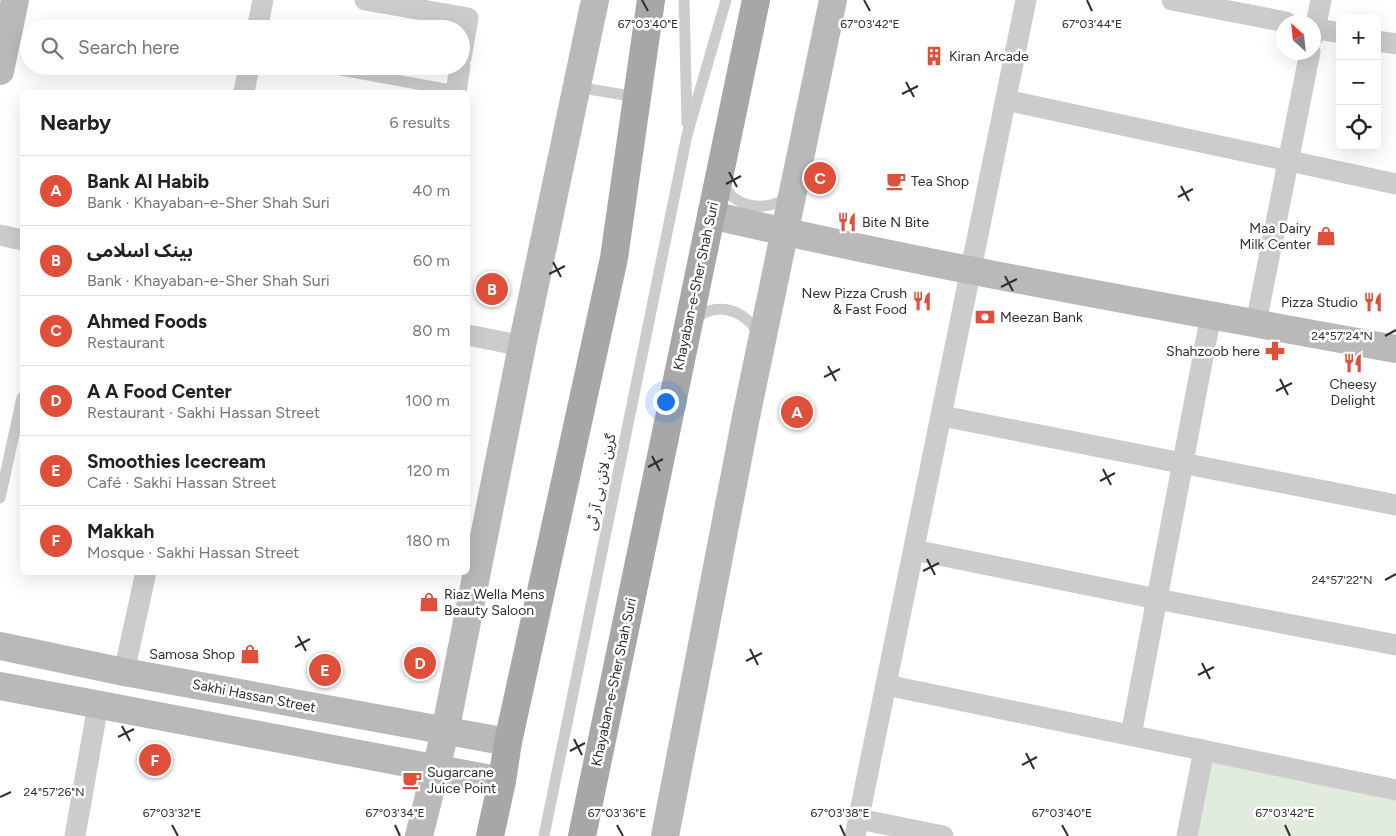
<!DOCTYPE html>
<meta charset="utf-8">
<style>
body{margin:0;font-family:Figtree,"Noto Sans Arabic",sans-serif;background:#f2f2f2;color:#222}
.controls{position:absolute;right:15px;top:15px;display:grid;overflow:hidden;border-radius:8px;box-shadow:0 5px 20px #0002}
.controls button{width:45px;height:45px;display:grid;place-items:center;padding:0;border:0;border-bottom:1px solid #e0e0e0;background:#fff;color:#222;font:25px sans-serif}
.compass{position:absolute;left:1276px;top:15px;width:45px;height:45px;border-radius:50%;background:#fff;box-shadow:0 5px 20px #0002;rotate:333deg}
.you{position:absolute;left:665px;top:401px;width:18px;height:18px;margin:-12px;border:4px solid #fff;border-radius:50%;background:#1a73e8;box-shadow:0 0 0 8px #1a73e833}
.badge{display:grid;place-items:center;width:32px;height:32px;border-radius:50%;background:#df4f39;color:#fff;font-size:16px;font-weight:700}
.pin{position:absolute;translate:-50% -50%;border:2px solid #fff;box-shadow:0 1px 5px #0006}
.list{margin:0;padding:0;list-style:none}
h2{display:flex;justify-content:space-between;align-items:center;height:65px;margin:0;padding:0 20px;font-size:21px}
h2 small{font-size:16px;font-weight:400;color:#767676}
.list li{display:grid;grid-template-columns:32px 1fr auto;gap:15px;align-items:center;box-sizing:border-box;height:70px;padding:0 20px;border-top:1px solid #e0e0e0}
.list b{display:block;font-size:19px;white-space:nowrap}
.list p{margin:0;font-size:16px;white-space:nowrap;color:#767676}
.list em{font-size:16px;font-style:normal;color:#767676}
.icon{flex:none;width:28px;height:28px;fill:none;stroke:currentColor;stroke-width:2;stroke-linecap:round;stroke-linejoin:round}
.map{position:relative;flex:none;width:1396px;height:836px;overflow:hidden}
.search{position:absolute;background:#fff;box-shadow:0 5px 20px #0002;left:20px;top:20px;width:450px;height:55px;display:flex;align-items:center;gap:12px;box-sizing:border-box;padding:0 18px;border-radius:28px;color:#767676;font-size:19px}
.panel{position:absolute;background:#fff;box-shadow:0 5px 20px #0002;left:20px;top:90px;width:450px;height:485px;border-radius:8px}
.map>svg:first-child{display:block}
.green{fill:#e2ecde}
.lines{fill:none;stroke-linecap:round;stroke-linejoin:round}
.lane{stroke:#ccc;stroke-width:11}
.street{stroke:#ccc;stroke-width:21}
.secondary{stroke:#b9b9b9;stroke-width:28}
.primary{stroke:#a7a7a7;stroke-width:28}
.ticks{fill:none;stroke:#2f2f2f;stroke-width:2}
.labels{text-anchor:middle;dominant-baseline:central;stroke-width:5;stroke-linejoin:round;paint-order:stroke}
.poi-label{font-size:14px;fill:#2f2f2f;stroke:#fff;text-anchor:start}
.street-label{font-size:14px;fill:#2f2f2f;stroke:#fff}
.ticks-label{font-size:12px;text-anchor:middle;fill:#2f2f2f;stroke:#fff;stroke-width:5;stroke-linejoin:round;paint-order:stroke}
</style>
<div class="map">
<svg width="1396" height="836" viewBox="0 0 1396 836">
<rect width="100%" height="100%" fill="#fff"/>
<path class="green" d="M1204,750L1396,789V836H1187Z"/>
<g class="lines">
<g class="lane">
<path d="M684,0L687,123"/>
<path d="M319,66L456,91"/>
<path d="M577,87L636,97"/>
<path d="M723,182C732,209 769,213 788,196"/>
<path d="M694,321C715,299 746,310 759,335"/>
<path d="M0,498L22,398"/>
<path d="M544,836L687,135L726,0"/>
</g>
<g class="street">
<path d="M365,0L468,18L461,58"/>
<path d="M1172,0L1286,22"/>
<path d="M1314,28L1340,33"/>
<path d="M257,29L263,0"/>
<path d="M1314,35L1321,0"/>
<path d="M1377,41L1396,44"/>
<path d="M244,92L249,66"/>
<path d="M456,92L460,66"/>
<path d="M1006,100L1396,184"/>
<path d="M0,235L22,240"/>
<path d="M1256,323L1310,52"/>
<path d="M468,335L522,346"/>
<path d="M942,416L1396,505"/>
<path d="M914,550L1157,599L1396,645"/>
<path d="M124,672L146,572"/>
<path d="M886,685L1396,790"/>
<path d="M1131,735L1211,315"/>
<path d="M859,819L943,836"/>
<path d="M75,836L98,705"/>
<path d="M855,836L1026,0"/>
<path d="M1187,836L1204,750"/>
</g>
<g class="secondary">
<path d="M0,71L15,0"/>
<path d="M711,215C938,268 1167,307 1396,349"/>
<path d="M0,646L124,672L508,742"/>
<path d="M0,686L502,781"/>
<path d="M419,836L445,732L522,346L595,0"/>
<path d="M665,836L746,417L833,0"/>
</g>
<g class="primary">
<path d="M490,836L502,781L508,742L614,258L651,0"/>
<path d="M582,836L756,0"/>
</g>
</g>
<path class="ticks" d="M642,0L648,11M864,0L870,11M1087,0L1092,11M906,82L914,97M902,94L918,86M729,172L737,187M726,184L741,176M1181,186L1189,201M1178,197L1193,189M553,262L561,277M549,274L565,266M1005,276L1013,291M1001,287L1017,279M1385,336L1396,330M828,366L836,381M824,377L840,369M1280,379L1288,395M1276,391L1292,383M652,456L660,471M648,467L663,459M1103,469L1111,485M1100,481L1115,473M927,559L935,575M923,571L939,563M1385,580L1396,574M298,636L306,651M295,647L310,639M750,649L758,665M746,661L762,653M1202,663L1210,679M1198,675L1214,667M122,726L130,741M118,737L134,729M574,739L582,755M570,751L585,743M1026,753L1034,769M1022,765L1037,757M0,797L11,792M172,825L178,836M395,825L400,836M617,825L623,836M840,825L845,836M1062,825L1068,836M1285,825L1290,836"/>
<defs>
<symbol id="building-bare" viewBox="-9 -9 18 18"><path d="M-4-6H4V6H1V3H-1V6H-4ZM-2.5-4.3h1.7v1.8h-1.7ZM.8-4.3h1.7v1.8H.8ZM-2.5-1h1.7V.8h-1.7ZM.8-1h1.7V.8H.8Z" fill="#df4f39" stroke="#fff" stroke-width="2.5" paint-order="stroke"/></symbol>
<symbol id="cafe-bare" viewBox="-9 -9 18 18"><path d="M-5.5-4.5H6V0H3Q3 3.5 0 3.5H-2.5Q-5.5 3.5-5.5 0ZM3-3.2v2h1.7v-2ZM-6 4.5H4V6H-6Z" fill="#df4f39" stroke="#fff" stroke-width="2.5" paint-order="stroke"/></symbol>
<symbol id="restaurant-bare" viewBox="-9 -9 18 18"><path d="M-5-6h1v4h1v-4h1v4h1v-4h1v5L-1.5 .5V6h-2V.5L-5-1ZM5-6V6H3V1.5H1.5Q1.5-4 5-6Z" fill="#df4f39" stroke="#fff" stroke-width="2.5" paint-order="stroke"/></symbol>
<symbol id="shop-bare" viewBox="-9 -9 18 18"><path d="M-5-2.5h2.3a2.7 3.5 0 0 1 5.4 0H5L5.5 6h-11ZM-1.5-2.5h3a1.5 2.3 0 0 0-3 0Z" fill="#df4f39" stroke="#fff" stroke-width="2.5" paint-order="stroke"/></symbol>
<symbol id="bank-bare" viewBox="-9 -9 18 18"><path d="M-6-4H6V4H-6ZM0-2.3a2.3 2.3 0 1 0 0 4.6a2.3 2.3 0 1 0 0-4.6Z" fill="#df4f39" stroke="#fff" stroke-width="2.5" paint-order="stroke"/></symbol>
<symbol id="pharmacy-bare" viewBox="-9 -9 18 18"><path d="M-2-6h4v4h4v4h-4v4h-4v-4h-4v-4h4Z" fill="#df4f39" stroke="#fff" stroke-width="2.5" paint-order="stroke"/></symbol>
</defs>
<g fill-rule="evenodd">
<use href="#building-bare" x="920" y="42" width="28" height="28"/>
<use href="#cafe-bare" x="882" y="167" width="28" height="28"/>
<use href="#restaurant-bare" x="833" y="208" width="28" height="28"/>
<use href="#shop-bare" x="1312" y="222" width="28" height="28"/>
<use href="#restaurant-bare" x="908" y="287" width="28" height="28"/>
<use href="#restaurant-bare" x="1359" y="288" width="28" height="28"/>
<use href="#bank-bare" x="971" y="303" width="28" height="28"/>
<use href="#pharmacy-bare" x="1261" y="337" width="28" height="28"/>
<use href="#restaurant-bare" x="1339" y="349" width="28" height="28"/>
<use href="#shop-bare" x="415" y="588" width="28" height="28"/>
<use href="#shop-bare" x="236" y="640" width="28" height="28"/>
<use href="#cafe-bare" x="398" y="766" width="28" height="28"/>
</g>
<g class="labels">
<g class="poi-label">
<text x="949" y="56">Kiran Arcade</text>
<text x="911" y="181">Tea Shop</text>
<text x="862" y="222">Bite N Bite</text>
<text x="1311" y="228" text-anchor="end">Maa Dairy<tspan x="1311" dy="16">Milk Center</tspan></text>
<text x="907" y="293" text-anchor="end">New Pizza Crush<tspan x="907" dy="16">&amp; Fast Food</tspan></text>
<text x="1358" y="302" text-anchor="end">Pizza Studio</text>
<text x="1000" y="317">Meezan Bank</text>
<text x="1260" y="351" text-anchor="end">Shahzoob here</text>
<text x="1353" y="384" text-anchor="middle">Cheesy<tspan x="1353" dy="16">Delight</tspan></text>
<text x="444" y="594">Riaz Wella Mens<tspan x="444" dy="16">Beauty Saloon</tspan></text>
<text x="235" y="654" text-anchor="end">Samosa Shop</text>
<text x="427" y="772">Sugarcane<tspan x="427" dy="16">Juice Point</tspan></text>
</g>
<g class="street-label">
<text transform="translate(696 286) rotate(-78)">Khayaban-e-Sher Shah Suri</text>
<text transform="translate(601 482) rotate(-78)">گرین لائن بی آر ٹی</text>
<text transform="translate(614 682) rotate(-78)">Khayaban-e-Sher Shah Suri</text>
<text transform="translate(254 696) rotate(11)">Sakhi Hassan Street</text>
</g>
</g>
<g class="ticks-label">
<text x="648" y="28">67°03'40"E</text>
<text x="870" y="28">67°03'42"E</text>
<text x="1092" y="28">67°03'44"E</text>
<text x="1342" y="340">24°57'24"N</text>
<text x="1342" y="584">24°57'22"N</text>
<text x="54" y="796">24°57'26"N</text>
<text x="172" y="817">67°03'32"E</text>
<text x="395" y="817">67°03'34"E</text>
<text x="617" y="817">67°03'36"E</text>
<text x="840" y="817">67°03'38"E</text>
<text x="1062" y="817">67°03'40"E</text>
<text x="1285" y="817">67°03'42"E</text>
</g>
</svg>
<div class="controls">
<button>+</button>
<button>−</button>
<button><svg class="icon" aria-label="locate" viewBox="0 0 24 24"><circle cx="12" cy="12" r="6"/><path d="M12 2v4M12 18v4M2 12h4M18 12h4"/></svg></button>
</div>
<svg class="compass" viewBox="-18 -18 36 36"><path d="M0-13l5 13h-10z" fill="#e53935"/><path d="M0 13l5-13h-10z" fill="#767676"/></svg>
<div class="you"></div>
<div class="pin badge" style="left:797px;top:412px">A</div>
<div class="pin badge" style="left:492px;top:289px">B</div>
<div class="pin badge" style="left:820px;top:178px">C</div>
<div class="pin badge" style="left:420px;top:663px">D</div>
<div class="pin badge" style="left:325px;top:670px">E</div>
<div class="pin badge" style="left:155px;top:760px">F</div>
<div class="search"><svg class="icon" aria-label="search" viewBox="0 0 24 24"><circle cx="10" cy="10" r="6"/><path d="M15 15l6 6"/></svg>Search here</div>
<section class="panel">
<h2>Nearby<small>6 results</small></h2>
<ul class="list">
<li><span class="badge">A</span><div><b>Bank Al Habib</b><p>Bank · Khayaban-e-Sher Shah Suri</p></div><em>40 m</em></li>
<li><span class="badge">B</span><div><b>بینک اسلامی</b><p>Bank · Khayaban-e-Sher Shah Suri</p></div><em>60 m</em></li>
<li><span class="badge">C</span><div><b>Ahmed Foods</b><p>Restaurant</p></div><em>80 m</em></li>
<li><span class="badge">D</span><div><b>A A Food Center</b><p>Restaurant · Sakhi Hassan Street</p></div><em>100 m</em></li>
<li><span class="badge">E</span><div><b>Smoothies Icecream</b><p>Café · Sakhi Hassan Street</p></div><em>120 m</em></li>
<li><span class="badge">F</span><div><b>Makkah</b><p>Mosque · Sakhi Hassan Street</p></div><em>180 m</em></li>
</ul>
</section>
</div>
